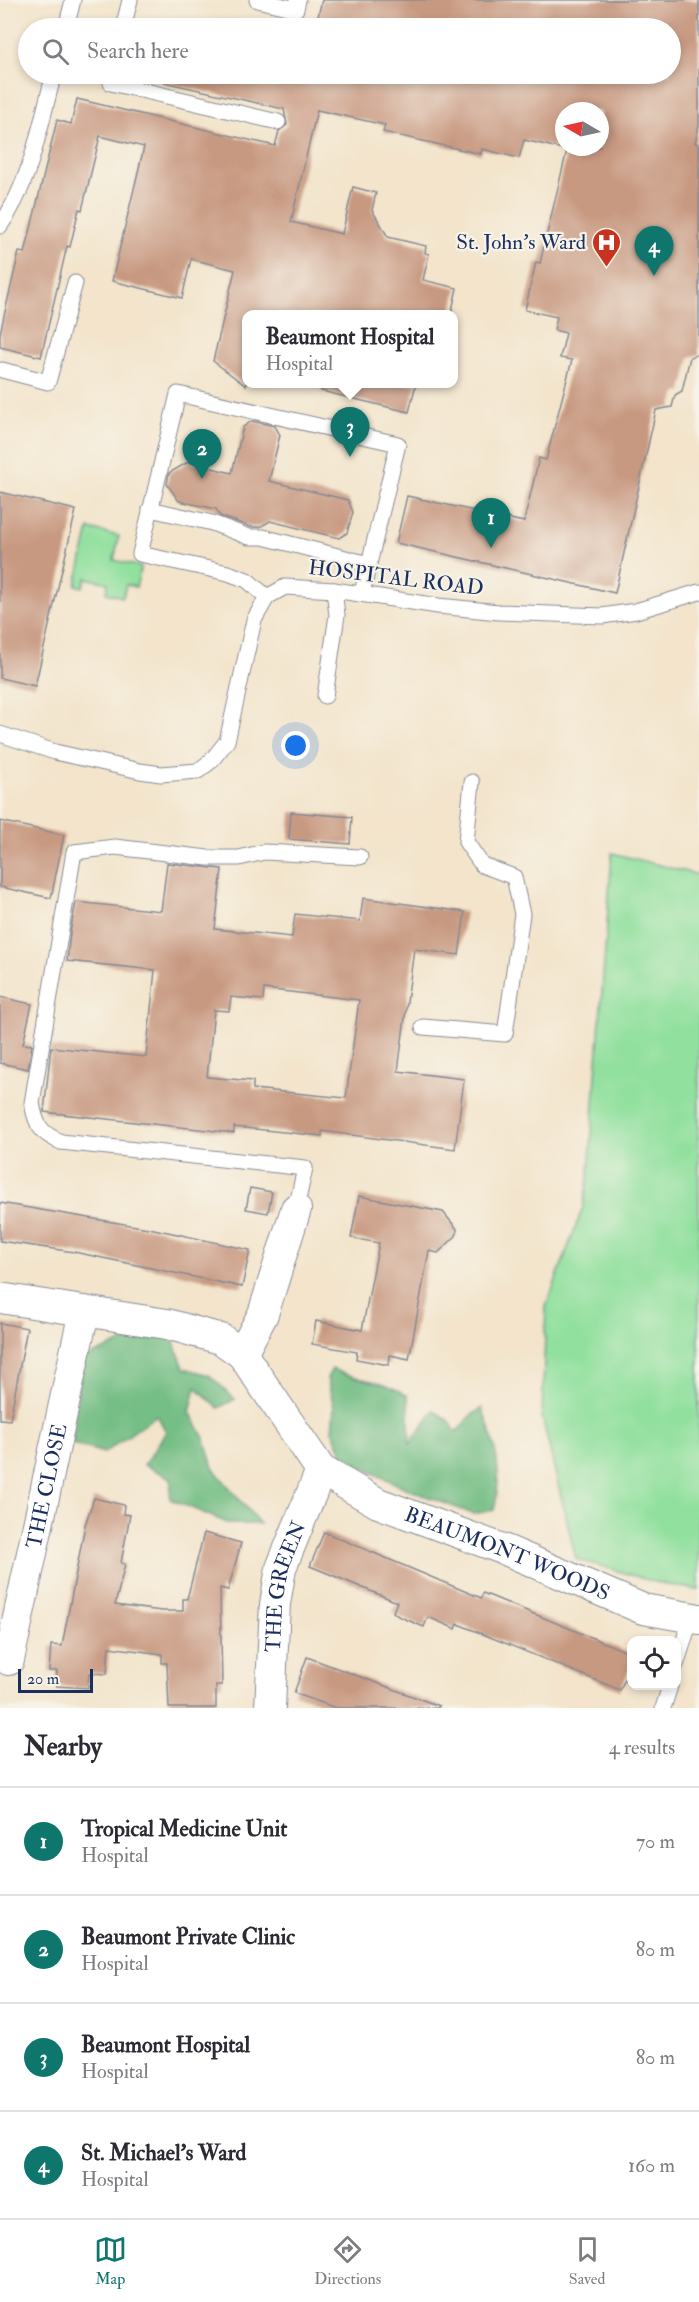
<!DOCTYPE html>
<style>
body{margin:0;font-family:"IM FELL Double Pica",serif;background:#f2f2f3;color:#2b2b33}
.controls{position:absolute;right:18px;bottom:18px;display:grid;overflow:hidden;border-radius:12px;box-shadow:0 3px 9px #0003}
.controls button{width:54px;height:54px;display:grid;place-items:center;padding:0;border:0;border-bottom:2px solid #e1e1e2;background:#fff;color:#2b2b33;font:30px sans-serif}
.compass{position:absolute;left:555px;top:102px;width:54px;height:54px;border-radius:50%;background:#fff;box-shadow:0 3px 9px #0003;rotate:279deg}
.scale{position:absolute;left:18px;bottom:15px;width:75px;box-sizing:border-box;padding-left:6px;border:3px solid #1b2f5e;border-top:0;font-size:16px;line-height:21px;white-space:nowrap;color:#1b2f5e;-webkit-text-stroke:4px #f7f3e8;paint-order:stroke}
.you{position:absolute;left:296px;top:746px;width:21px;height:21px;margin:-15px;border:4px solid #fff;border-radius:50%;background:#1a73e8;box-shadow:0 0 0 9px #1a73e833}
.badge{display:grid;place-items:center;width:39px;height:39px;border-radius:50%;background:#0f766e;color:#fff;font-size:20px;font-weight:700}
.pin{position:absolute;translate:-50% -50px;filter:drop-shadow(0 2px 3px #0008)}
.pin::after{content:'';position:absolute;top:32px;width:21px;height:18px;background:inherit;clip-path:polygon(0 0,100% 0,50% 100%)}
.popup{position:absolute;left:242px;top:310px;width:216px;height:78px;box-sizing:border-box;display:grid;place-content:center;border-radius:12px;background:#fff;filter:drop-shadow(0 2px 4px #0005);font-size:20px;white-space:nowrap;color:#7c7c81}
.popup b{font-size:22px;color:#2b2b33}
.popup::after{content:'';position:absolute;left:50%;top:100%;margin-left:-12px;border:12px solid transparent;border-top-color:#fff}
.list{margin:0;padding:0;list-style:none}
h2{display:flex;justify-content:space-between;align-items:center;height:78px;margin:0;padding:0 24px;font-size:26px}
h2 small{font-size:20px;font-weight:400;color:#7c7c81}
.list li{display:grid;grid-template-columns:39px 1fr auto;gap:18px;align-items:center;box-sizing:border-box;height:108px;padding:0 24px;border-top:2px solid #e1e1e2}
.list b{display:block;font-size:22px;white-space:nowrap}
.list p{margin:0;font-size:20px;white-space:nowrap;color:#7c7c81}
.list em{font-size:20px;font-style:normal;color:#7c7c81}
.icon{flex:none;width:33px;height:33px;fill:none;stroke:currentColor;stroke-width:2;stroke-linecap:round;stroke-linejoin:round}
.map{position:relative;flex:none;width:699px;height:1708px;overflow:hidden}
.search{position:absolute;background:#fff;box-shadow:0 3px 9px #0003;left:18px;right:18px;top:18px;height:66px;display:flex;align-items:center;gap:15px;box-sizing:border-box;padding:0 21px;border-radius:33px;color:#7c7c81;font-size:22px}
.sheet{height:510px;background:#fff}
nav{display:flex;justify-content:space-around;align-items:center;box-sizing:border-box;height:84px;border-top:2px solid #e1e1e2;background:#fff;font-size:16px;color:#7c7c81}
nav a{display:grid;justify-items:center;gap:3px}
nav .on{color:#0f766e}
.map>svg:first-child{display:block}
.green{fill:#91e09e;stroke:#56887e;stroke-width:1.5}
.forest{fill:#74be85;stroke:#487672;stroke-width:1.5}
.building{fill:#c89981;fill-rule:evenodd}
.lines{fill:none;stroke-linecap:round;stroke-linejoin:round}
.service-casing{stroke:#878a94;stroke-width:17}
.minor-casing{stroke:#878a94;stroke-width:32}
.service{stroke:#fff;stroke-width:15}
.minor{stroke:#fff;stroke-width:30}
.labels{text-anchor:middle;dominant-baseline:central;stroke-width:4.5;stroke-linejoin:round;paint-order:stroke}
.poi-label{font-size:21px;fill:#1b2f5e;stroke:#f7f3e8;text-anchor:end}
.street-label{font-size:21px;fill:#1b2f5e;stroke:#f7f3e8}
</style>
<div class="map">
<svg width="699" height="1708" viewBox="0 0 699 1708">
<rect width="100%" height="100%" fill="#f7f3e8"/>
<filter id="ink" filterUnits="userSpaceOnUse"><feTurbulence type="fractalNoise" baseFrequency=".0167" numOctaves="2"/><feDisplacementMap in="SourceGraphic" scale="12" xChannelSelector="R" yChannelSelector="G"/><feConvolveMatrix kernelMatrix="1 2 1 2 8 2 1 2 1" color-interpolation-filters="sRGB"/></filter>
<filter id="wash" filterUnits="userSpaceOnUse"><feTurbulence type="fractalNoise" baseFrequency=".008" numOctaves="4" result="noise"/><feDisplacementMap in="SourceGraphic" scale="24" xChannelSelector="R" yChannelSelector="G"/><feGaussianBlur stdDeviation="1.35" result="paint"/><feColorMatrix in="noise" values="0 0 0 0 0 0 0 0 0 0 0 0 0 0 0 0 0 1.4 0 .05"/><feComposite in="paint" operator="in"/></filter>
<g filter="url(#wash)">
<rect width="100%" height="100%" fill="#f3e4cb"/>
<g class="green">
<path d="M89,529L119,536L114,560L141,567L136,587L126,585L123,597L106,593L108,583L86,578L83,587L76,585Z"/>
<path d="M612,853L699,875V1590L659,1583L576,1559L542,1417L546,1307L583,1207L589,1173Z"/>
</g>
<g class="forest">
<path d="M172,1337L184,1368L209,1375L235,1399L218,1408L196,1387L190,1412L205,1440L213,1468L260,1524H230L170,1499L171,1478L144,1465L166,1432L157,1415L104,1453L72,1444L81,1360L124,1341Z"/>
<path d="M332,1369C360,1382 382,1379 408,1396L410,1444L434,1410L450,1422L456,1433L469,1417L482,1408C496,1444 503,1472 494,1510L473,1514L410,1490L369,1471L343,1455L332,1430L334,1407L327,1378Z"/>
</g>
<g id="blocks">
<g class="building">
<path d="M322,0H699V125L695,143L699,144V354L690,357L682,391L675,395L672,407L656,410L615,593L396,543L407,496L524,522L539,458L546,460L572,360L560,358L566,333L554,330L557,317L525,310L536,262L540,263L567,150L524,140L519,158L482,149L481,154L383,132L385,125L317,110L291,222L342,234L353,187L376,193L372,210L388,237L426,246L425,253L429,254L423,280L457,288L451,315H246V386L213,361L235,270L191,259L182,298L112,281L144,147L100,136L82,210L79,209L70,247L67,246L41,357L0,347V333L19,252L25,253L57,120L71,124L77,99L275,146L279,131L287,125L284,109L163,82L164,74H670V28H646L622,23L621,28H315ZM564,111H600V147H564Z"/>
<path d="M322,384H416L409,412L321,391Z"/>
<path d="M252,421L275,426L280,435L269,481L348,500L353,512L347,533L339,538L270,521L260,527H251L220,516L216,509L179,501L167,484L169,473L188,462L232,473L243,427Z"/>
<path d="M0,492L76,510L35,686L0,678Z"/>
<path d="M291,812L352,817L350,844L289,839Z"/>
<path d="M0,821L64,835L51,898L0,887Z"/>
<path d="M167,863L222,869L215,929L292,937L295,914L360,921L363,898L465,912L459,955L414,949L398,1071L464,1079L455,1149L322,1131V1136L234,1127V1133L44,1112L51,1047L146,1057L155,970L67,961L70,933L76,902L161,911ZM264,989L359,1000L346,1098L253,1089V1081L207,1077L214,1010L229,1011L231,997L263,1000Z"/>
<path d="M0,997L32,1004L23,1044L32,1045L28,1069L0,1063Z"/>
<path d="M250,1188L272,1192L268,1213L246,1209Z"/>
<path d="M359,1196L443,1212L457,1229L456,1236L438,1253L429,1251L409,1359L390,1355L389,1365L356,1359L357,1352L312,1344L316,1321L362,1330L379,1243L351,1238Z"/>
<path d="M0,1203L154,1229L250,1250L242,1287L74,1252L0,1241Z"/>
<path d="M0,1323L27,1328L10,1420L0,1419Z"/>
<path d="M94,1498L124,1505L123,1514L130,1515L121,1563L125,1564L115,1605L162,1611H183V1599H187L204,1533L241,1543L228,1590L220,1588L222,1685H216V1708H169L167,1663H162V1654L109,1647L107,1674L89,1673L88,1688L56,1686L57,1671H49L51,1645L62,1646L85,1525Z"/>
<path d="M324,1532L481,1598L483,1593L632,1654V1664L620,1690L458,1624L456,1629L428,1617L424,1627L398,1616L393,1612L397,1602L310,1566Z"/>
<path d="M307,1657L439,1706L438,1708H336L294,1693Z"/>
</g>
</g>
</g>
<g filter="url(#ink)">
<use href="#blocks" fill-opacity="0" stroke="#878a94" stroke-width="1.5"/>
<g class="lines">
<defs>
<g id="service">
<path d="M257,0L296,9L298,0"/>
<path d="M66,28L73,0"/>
<path d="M123,28L130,0"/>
<path d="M113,74L111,83L278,122"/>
<path d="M0,226C31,183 40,124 54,74"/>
<path d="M2,370L48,382L75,283"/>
<path d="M150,509L212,523L249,537H263L369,564"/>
<path d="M267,597L247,580L228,573L140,554L178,394L398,444L362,593"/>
<path d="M325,696L337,615L334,590"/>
<path d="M0,734L55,752L140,771L161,774L198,771L211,761L227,741L254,620L267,597L285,587L334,590L438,606L499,612L602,616L636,611L699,592"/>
<path d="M423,1027L505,1034L522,914L514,877L482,865L466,842L472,782"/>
<path d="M296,1209L305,1168L61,1142C40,1133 36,1125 32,1103L74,852L115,847L208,858H239L264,852L360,857"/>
<path d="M676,1665L691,1618"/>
<path d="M663,1708L670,1686"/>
</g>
<g id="minor">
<path id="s1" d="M0,1298L167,1324L221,1339L242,1354L321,1470L378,1503L508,1551L643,1609L699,1619"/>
<path d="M242,1354L263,1314L296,1209"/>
<path id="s2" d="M9,1660L84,1311"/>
<path id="s3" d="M270,1708L275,1604L281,1568L321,1470"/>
</g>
</defs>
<use href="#service" class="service-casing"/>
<use href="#minor" class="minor-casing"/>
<use href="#service" class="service"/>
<use href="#minor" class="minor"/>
</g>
</g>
<defs>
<symbol id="hospital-pin" viewBox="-11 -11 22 30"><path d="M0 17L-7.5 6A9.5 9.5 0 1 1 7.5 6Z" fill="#c8321e" stroke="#f7f3e8"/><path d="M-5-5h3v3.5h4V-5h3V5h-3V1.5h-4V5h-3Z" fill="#fff"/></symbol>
</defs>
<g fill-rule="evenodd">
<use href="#hospital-pin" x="590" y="226" width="33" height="45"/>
</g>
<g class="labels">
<g class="poi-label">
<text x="586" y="242">St. John's Ward</text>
</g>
<g class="street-label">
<text transform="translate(396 578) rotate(7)">HOSPITAL ROAD</text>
<text stroke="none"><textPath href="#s2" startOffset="178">THE CLOSE</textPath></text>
<text stroke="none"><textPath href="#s1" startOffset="596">BEAUMONT WOODS</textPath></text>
<text stroke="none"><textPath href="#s3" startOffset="123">THE GREEN</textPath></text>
</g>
</g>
</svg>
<div class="controls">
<button><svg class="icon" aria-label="locate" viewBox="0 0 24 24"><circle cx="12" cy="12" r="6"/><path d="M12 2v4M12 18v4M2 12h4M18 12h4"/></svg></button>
</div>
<svg class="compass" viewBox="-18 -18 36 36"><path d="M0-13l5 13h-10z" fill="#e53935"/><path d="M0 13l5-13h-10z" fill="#7c7c81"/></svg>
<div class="scale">20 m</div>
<div class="you"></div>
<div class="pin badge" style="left:491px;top:548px">1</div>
<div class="pin badge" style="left:202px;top:479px">2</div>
<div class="pin badge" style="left:350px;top:457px">3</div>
<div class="popup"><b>Beaumont Hospital</b>Hospital</div>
<div class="pin badge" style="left:654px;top:276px">4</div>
<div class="search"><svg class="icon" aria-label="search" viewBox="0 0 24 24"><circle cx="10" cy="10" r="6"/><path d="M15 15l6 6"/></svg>Search here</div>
</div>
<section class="sheet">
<h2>Nearby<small>4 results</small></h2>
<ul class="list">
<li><span class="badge">1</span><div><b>Tropical Medicine Unit</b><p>Hospital</p></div><em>70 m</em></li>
<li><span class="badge">2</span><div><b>Beaumont Private Clinic</b><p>Hospital</p></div><em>80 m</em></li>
<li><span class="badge">3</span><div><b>Beaumont Hospital</b><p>Hospital</p></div><em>80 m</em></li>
<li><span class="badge">4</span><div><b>St. Michael's Ward</b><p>Hospital</p></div><em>160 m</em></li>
</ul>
</section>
<nav>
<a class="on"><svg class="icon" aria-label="map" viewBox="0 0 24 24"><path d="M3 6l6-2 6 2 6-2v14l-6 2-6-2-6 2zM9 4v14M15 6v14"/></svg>Map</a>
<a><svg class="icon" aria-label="directions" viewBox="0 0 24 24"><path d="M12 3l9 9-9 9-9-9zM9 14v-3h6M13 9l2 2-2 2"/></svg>Directions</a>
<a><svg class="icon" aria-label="saved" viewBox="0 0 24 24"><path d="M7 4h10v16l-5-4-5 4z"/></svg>Saved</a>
</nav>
